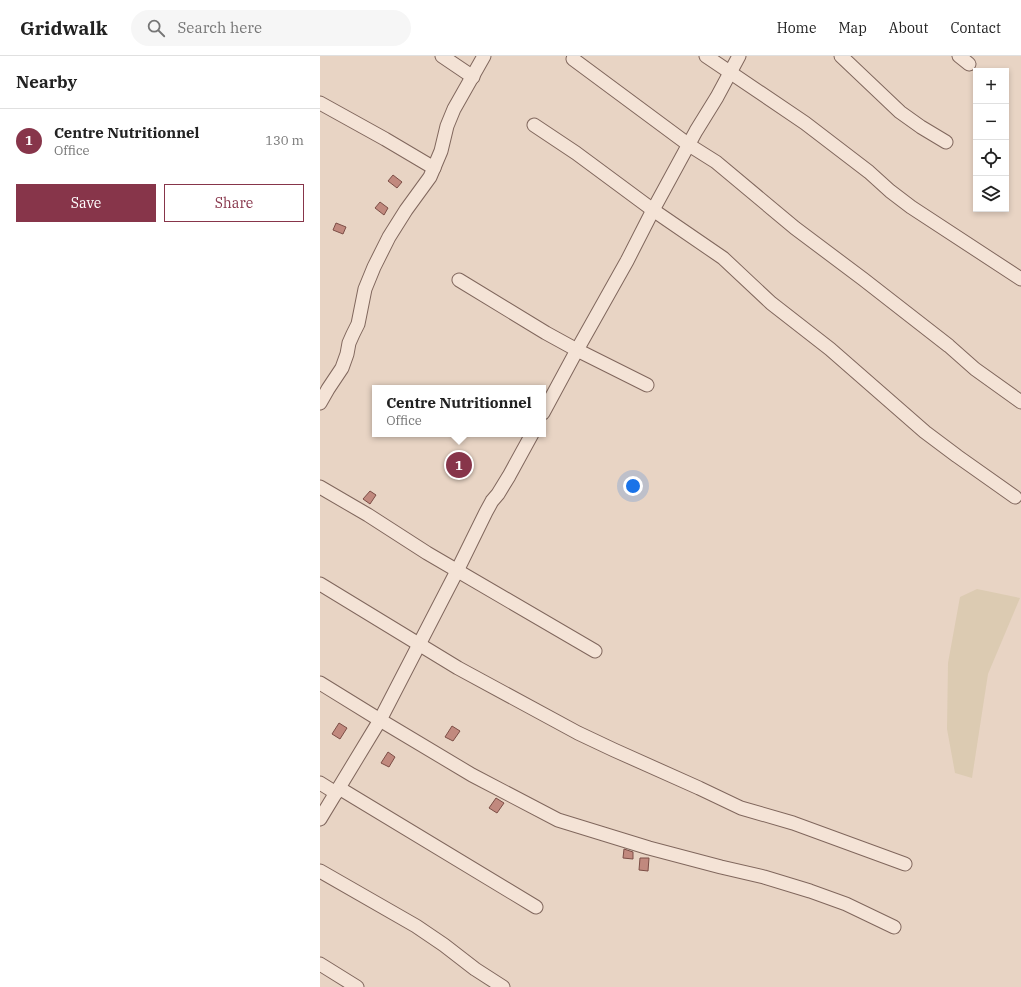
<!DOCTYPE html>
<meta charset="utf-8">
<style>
body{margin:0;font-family:"IBM Plex Serif",serif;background:#f6f6f6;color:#222}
.controls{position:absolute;right:12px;top:12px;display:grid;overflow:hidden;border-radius:0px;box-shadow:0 2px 6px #0003}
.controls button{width:36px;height:36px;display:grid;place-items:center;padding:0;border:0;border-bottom:1px solid #e0e0e0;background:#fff;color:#222;font:20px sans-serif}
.you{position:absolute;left:313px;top:430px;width:14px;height:14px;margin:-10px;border:3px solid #fff;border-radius:50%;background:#1a73e8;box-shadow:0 0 0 6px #1a73e833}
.badge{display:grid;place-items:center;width:26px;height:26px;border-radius:50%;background:#87354a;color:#fff;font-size:13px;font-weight:700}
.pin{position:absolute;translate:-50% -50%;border:2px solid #fff;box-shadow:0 1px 4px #0006}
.popup{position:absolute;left:52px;top:329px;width:174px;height:52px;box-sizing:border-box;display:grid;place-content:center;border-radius:0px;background:#fff;filter:drop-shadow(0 1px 3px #0005);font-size:13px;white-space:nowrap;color:#767676}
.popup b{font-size:15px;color:#222}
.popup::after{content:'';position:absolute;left:50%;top:100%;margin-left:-8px;border:8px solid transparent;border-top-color:#fff}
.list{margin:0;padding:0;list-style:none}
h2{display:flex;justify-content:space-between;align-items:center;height:52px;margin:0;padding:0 16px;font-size:17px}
h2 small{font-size:13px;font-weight:400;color:#767676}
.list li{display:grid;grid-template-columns:26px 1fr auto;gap:12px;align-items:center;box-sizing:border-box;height:64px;padding:0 16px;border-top:1px solid #e0e0e0}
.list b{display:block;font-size:15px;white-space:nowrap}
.list p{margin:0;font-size:13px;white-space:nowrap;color:#767676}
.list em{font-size:13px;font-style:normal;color:#767676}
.actions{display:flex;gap:8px;padding:12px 16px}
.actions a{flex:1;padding:9px 0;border:1px solid #87354a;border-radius:0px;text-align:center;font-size:14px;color:#87354a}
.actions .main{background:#87354a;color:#fff}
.icon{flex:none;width:22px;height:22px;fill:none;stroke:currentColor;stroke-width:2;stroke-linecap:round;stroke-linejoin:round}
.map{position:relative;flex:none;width:701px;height:931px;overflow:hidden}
header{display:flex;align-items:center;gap:24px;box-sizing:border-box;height:56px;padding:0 20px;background:#fff;border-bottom:1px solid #e0e0e0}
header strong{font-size:19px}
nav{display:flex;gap:22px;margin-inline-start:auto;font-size:14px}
.search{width:280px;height:36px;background:#f6f6f6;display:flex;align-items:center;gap:10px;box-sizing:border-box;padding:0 14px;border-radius:22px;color:#767676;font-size:15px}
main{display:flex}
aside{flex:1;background:#fff}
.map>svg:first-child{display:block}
.farmland{fill:#dccbb2}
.building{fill:#c1897e;stroke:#7c4e46}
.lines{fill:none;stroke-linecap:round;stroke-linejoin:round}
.minor-casing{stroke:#80675d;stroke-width:15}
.minor{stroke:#f4e3d6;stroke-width:13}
</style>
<header>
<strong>Gridwalk</strong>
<div class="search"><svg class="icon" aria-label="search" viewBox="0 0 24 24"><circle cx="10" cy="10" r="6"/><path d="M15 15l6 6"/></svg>Search here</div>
<nav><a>Home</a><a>Map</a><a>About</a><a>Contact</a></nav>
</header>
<main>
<aside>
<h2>Nearby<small></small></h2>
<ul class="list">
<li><span class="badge">1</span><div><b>Centre Nutritionnel</b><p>Office</p></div><em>130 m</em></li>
</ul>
<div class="actions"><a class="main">Save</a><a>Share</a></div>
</aside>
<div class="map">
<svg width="701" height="931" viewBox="0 0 701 931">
<rect width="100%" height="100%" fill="#e8d4c4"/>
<path class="farmland" d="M657,533L700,542L668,618L652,722L635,717L627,673L628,607L640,541Z"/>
<g class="building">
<path d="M73,119L82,126L77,132L68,125Z"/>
<path d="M60,146L68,152L64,159L55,152Z"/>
<path d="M16,167L26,171L23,178L13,174Z"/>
<path d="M50,435L56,439L50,448L43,443Z"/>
<path d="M19,667L27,672L20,683L12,678Z"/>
<path d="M132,670L140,675L133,685L125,681Z"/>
<path d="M68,696L75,701L69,711L61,707Z"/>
<path d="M176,742L184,747L177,757L169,752Z"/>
<path d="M304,793L313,796V803L303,802Z"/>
<path d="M320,802H329L328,815L319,814Z"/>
</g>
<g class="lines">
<defs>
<g id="minor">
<path d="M122,0L153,21"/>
<path d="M386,0L485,67L549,116L570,135L591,151L701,223"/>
<path d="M521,0L580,56L601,71L626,86"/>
<path d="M639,0L649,8"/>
<path d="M253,3L369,89L396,106L475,172L543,223L629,290L655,313L701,346"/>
<path d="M0,47L65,83L114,112"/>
<path d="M214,69L256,97L333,154L403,202L451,247L510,293L605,376L637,400L695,441"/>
<path d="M139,224L226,277L257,294L327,329"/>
<path d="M0,347L8,333L22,312L27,298L29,287L33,278L38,268L45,233L54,211L69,181L86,154L110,121L121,95L127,70L134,53L164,0"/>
<path d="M223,357L257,294L307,205L333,154L376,75L397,41L419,0"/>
<path d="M0,431L48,459L107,497L275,595"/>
<path d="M0,528L138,612L258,677L294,694L379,732L421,752L473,767L585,808"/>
<path d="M0,627L60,664L152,719L238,764L329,792L401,811L444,821L490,835L526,848L574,871"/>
<path d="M0,727L16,737"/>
<path d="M19,732L216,851"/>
<path d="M0,763L60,664L137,515L166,456L172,445L178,438L189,420L212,378"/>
<path d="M0,815L96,870L124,889L155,913L183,931"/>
<path d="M0,908L37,931"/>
</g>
</defs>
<use href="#minor" class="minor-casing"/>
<use href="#minor" class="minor"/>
</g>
</svg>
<div class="controls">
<button>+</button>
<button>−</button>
<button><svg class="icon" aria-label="locate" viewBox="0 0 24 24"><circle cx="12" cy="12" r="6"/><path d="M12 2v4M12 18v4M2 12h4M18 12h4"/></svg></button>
<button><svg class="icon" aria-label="layers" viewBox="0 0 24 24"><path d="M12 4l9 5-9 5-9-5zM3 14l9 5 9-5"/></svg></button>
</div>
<div class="you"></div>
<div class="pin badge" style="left:139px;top:409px">1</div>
<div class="popup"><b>Centre Nutritionnel</b>Office</div>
</div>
</main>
